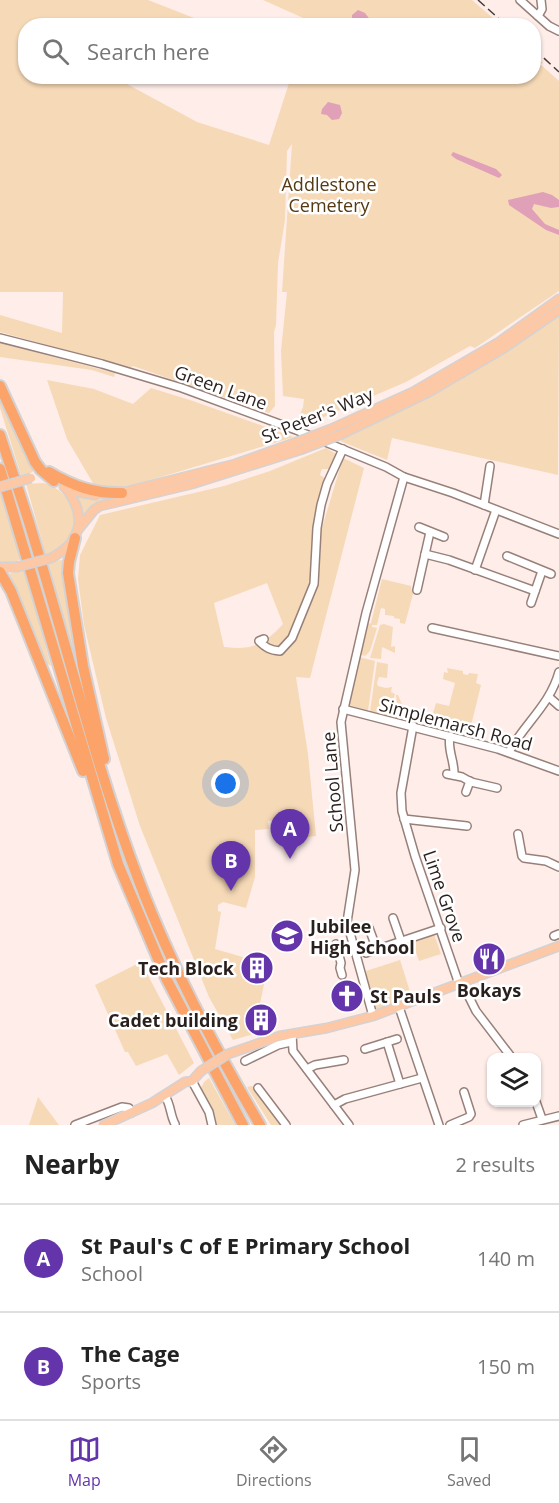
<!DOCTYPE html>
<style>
body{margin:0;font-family:"Open Sans",sans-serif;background:#f6f6f6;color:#222}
.controls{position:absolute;right:18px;bottom:18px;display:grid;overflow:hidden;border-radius:12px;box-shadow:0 2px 4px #0004}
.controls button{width:54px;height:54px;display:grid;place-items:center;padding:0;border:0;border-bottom:2px solid #e0e0e0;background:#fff;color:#222;font:30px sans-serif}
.you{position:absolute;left:226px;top:784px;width:21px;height:21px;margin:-15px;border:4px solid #fff;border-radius:50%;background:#1a73e8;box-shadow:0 0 0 9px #1a73e833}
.badge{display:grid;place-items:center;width:39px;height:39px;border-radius:50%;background:#6434ab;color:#fff;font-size:20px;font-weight:700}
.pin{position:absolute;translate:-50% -50px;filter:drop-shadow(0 2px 3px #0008)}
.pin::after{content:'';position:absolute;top:32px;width:21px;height:18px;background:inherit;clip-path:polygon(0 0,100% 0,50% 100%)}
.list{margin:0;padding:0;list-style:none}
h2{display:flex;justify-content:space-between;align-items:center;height:78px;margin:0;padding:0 24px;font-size:26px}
h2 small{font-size:20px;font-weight:400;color:#767676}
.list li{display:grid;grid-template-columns:39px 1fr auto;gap:18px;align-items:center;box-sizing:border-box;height:108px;padding:0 24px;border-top:2px solid #e0e0e0}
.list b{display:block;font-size:22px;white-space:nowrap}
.list p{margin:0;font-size:20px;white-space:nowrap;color:#767676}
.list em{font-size:20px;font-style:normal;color:#767676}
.icon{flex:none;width:33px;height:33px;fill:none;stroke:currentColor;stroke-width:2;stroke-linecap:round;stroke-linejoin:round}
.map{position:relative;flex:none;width:559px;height:1125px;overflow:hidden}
.search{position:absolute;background:#fff;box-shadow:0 2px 4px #0004;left:18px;right:18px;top:18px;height:66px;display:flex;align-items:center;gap:15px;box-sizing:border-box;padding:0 21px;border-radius:24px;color:#767676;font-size:22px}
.sheet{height:294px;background:#fff}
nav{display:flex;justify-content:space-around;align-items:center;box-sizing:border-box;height:84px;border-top:2px solid #e0e0e0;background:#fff;font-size:16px;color:#767676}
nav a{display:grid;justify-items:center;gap:3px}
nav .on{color:#6434ab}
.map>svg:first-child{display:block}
.green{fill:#f6d9b7;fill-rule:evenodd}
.water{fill:#dfa0b8}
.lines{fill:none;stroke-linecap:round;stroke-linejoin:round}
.minor-casing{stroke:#98807a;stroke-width:10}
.major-casing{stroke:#d4d2d2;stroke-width:11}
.highway-casing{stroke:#d4d2d2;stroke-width:14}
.minor{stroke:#fff;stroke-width:7}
.major{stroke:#fdc8a6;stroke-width:8}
.highway{stroke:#fca36a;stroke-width:10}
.rail{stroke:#473c3a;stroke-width:1.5;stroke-dasharray:9 4.5;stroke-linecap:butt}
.major-bridge-casing{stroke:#d4d2d2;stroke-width:11;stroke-linecap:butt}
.major-bridge{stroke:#fdc8a6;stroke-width:8}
.labels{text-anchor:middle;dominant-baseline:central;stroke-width:5;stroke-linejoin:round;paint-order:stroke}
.park-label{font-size:18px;fill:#553912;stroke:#fff}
.street-label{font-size:18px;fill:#291f1d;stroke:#fff}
.poi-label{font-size:18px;font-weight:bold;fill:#291f1d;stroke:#fff;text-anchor:start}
</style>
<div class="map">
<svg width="559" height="1125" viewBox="0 0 559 1125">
<rect width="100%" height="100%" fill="#feede9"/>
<g class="green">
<path d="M0,0H148L212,25L26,26V76L114,77L197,122L269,145L291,77L534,76V54L543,63L540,64L559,81V291L475,348L470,346L406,382L303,426L296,423L303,407L304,399L283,396L281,351L287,292H282L292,144L287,151L285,220L278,263L276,325L274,332L275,406L269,413L133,366L130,368L0,332V315L62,333L63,292H0Z"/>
<path d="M263,0H472L501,25H309L310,21Z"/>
<path d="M559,314L558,475L392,438L387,460L340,441L413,405L499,357Z"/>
<path d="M0,343L115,373L114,377L92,370L0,357Z"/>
<path d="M47,380L94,389L133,404L151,388L193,401L294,437L131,486L97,490L67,439Z"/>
<path d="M0,394L33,465L34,470L30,474L21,475L0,408Z"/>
<path d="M326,448L336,454L330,469H322L320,475L325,478L315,519L311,581L316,586L321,531L343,458L364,468L310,678L296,677L308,754L316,836L297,838L294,819L268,821L269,829L255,830V877L246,908L223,902L218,905V911L221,912L215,949L246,958L242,978L264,984L254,1034L233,1040L209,997L140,826L106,718L84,625L78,579L80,555L100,515L224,486L270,471ZM267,583L283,624C263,646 252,650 224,647L214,603Z"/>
<path d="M43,483C73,491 86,522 63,546C58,550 51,553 46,555L26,484Z"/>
<path d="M0,493L21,557L17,563L0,564Z"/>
<path d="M75,494L87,498L110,499L112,501L82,521L81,509Z"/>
<path d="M60,560L64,561L85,697L49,564Z"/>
<path d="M19,571H25L51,666L40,660L9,580L10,573Z"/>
<path d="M382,579L411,586V589L414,590L405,624L400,623V619L394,618V616L385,615V609L381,608L377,625H372V627L377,628L370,651L365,656L360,654L368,624L371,623Z"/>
<path d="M384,624L393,627L391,647L395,646V653L382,647L381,659L370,658L380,625Z"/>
<path d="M359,657L375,661L368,711L349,705Z"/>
<path d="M377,662L388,664L387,678L379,677L377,683L378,686L386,688L392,687L391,692L395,694L392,704H397L396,695H398L404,709L402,720L370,712Z"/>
<path d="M447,668L463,671V674L468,675L469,673L478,674L476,683L481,685L468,738L429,727L436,703L449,706L455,683L443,679L444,672L448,673Z"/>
<path d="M434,934L441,954L419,961L412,941H418Z"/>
<path d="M400,960L412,998L373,1010L363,972Z"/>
<path d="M141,962L194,1063L179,1075L167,1054L136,1066L128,1052H125L95,985Z"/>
<path d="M209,1078L235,1125H217L213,1110L201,1088L204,1082Z"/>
<path d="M252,1086L281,1125H271L247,1087Z"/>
<path d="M38,1097L59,1125H29Z"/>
</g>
<g class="water">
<path d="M358,10L365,13L374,25H352V15Z"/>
<path d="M328,102L340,105L342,113L339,119L332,120L327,115L321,114L322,109Z"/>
<path d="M453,152L496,169L502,175L499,178L456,159L451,155Z"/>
<path d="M543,192L552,195L559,200V207L551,208L534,204L532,209L545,224L559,230V235L546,230L509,205L508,200Z"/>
</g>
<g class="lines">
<defs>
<g id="minor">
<path d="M520,0L549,26L559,31"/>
<path d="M538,16L542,9L541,0"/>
<path d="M0,338L102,364L182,388L296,430L386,467L404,477L453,493L559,534"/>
<path d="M484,505L490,466"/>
<path d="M419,527L444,537"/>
<path d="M425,554L449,560L535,591"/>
<path d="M507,556L551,574"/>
<path d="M475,570L496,510"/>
<path d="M417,590L430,532"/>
<path d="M531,603L542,571"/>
<path d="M432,628L559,656"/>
<path d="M264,639L259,641C266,648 270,650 280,651L292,638L314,584L317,528L321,505L327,484L343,449"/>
<path d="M549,697L559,706"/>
<path d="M343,709L498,749L559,771"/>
<path d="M413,726L401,793L402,811L415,856L459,984"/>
<path d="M450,736C447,750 455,762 454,775"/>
<path d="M509,752C524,724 550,705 559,672"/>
<path d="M447,774L462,777L471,782L497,788"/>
<path d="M466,792L470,781"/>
<path d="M404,819L467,826"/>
<path d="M518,834L522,856L524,858L546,861L559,867"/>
<path d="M393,918L401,941"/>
<path d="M369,928L377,950"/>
<path d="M554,936L559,934"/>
<path d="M336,944L341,963L340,968L342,975"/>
<path d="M366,953L441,928"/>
<path d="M462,983L476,1011L512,1058"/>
<path d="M399,1007L439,1125"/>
<path d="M373,1016L347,922L355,870L341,722L366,613L404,477"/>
<path d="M292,1034L293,1051L349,1125"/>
<path d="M387,1042L400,1084"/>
<path d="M365,1049L397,1039"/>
<path d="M245,1061L278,1045L291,1042"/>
<path d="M307,1069L315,1065L344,1060"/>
<path d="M192,1081L209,1112L212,1125"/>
<path d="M258,1088L286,1125"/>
<path d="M165,1096C171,1105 170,1115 175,1124"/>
<path d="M536,1102L542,1119"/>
<path d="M334,1105L345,1099L422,1078"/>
<path d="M75,1125L122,1107L129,1108L131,1113"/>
<path d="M450,1125L469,1117L471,1114L464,1092"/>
<path d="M523,1125L559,1116"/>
</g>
<g id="major">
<path d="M331,429L413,392L499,342L559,299"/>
<path d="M342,434L429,392L504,348L559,310"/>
<path d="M64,487L78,492L95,495"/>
<path d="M117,494L235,464L297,442"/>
<path d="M77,531L94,510L100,506L192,484L300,450"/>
<path d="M51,558C83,542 87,515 65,487"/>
<path d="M0,567H17"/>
<path d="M228,1054L280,1036L327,1028L373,1016L559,946"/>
<path d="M104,1125L152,1103L185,1082L192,1081L201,1071"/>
</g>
<g id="highway">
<path d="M0,386L35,462L41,470L54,481"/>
<path d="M0,435C11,469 24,504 34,539C69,653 96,769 139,881C171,966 214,1047 260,1125"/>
<path d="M0,469L118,864L167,980L243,1125"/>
<path d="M49,472C73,486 95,494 122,493"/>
<path d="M75,538L69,562L68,573L83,666L104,759"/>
<path d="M0,572L11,591L83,771"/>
</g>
</defs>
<use href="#minor" class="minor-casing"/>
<use href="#major" class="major-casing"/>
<use href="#highway" class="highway-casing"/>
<use href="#minor" class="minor"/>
<use href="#major" class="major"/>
<use href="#highway" class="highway"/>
<g class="rail">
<path d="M478,0L507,26"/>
<path d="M534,49L559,72"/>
</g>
<defs>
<g id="major-bridge">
<path d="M297,442L331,429"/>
<path d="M300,450L342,434"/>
<path d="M0,487L31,478"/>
<path d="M17,567L51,558"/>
<path d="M201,1071L228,1054"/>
</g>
</defs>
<use href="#major-bridge" class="major-bridge-casing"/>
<use href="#major-bridge" class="major-bridge"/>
</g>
<defs>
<symbol id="school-disc" viewBox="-11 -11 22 22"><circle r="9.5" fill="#6434ab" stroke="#fff"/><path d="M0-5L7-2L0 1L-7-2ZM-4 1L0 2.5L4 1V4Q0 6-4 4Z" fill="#fff"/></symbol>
<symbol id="restaurant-disc" viewBox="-11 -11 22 22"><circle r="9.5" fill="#6434ab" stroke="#fff"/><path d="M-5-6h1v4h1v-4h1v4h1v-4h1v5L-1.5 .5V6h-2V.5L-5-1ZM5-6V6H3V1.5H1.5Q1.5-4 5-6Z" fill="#fff"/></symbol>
<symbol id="building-disc" viewBox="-11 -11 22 22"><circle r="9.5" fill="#6434ab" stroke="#fff"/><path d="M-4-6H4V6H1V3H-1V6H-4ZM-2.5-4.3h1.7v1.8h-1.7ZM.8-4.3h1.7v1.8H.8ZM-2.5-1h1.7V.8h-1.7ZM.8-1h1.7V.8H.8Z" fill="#fff"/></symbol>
<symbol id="church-disc" viewBox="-11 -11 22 22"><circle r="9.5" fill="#6434ab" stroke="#fff"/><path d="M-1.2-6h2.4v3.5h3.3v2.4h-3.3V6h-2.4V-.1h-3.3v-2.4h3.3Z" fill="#fff"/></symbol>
</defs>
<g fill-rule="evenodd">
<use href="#school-disc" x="268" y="917" width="38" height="38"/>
<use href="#restaurant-disc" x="470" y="940" width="38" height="38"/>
<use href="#building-disc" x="238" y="949" width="38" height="38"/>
<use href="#church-disc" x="328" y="977" width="38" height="38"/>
<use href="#building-disc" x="242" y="1001" width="38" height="38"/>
</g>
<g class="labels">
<g class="park-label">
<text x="329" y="184">Addlestone<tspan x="329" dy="21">Cemetery</tspan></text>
</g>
<g class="street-label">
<text transform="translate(221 387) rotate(20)">Green Lane</text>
<text transform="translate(317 415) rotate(-22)">St Peter's Way</text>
<text transform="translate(456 724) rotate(15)">Simplemarsh Road</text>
<text transform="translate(332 782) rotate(-95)">School Lane</text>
<text transform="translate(445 896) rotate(71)">Lime Grove</text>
</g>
<g class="poi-label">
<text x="310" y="926">Jubilee<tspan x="310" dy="21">High School</tspan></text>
<text x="234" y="968" text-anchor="end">Tech Block</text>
<text x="489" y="990" text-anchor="middle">Bokays</text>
<text x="370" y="996">St Pauls</text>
<text x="238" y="1020" text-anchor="end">Cadet building</text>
</g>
</g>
</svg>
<div class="controls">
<button><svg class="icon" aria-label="layers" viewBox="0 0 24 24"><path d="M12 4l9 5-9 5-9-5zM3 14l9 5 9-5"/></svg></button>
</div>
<div class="you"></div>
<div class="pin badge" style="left:290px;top:859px">A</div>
<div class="pin badge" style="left:231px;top:891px">B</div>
<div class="search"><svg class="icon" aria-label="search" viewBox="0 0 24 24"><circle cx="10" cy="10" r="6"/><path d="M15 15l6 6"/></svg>Search here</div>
</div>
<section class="sheet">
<h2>Nearby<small>2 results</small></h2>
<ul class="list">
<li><span class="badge">A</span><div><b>St Paul's C of E Primary School</b><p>School</p></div><em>140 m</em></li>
<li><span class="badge">B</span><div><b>The Cage</b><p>Sports</p></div><em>150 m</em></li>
</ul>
</section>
<nav>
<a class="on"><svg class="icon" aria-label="map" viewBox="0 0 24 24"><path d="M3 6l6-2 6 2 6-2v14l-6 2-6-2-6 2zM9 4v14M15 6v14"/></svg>Map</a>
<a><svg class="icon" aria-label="directions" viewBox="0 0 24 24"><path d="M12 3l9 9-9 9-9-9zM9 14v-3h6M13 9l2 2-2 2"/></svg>Directions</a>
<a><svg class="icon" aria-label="saved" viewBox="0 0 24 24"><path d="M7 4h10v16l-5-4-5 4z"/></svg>Saved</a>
</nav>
